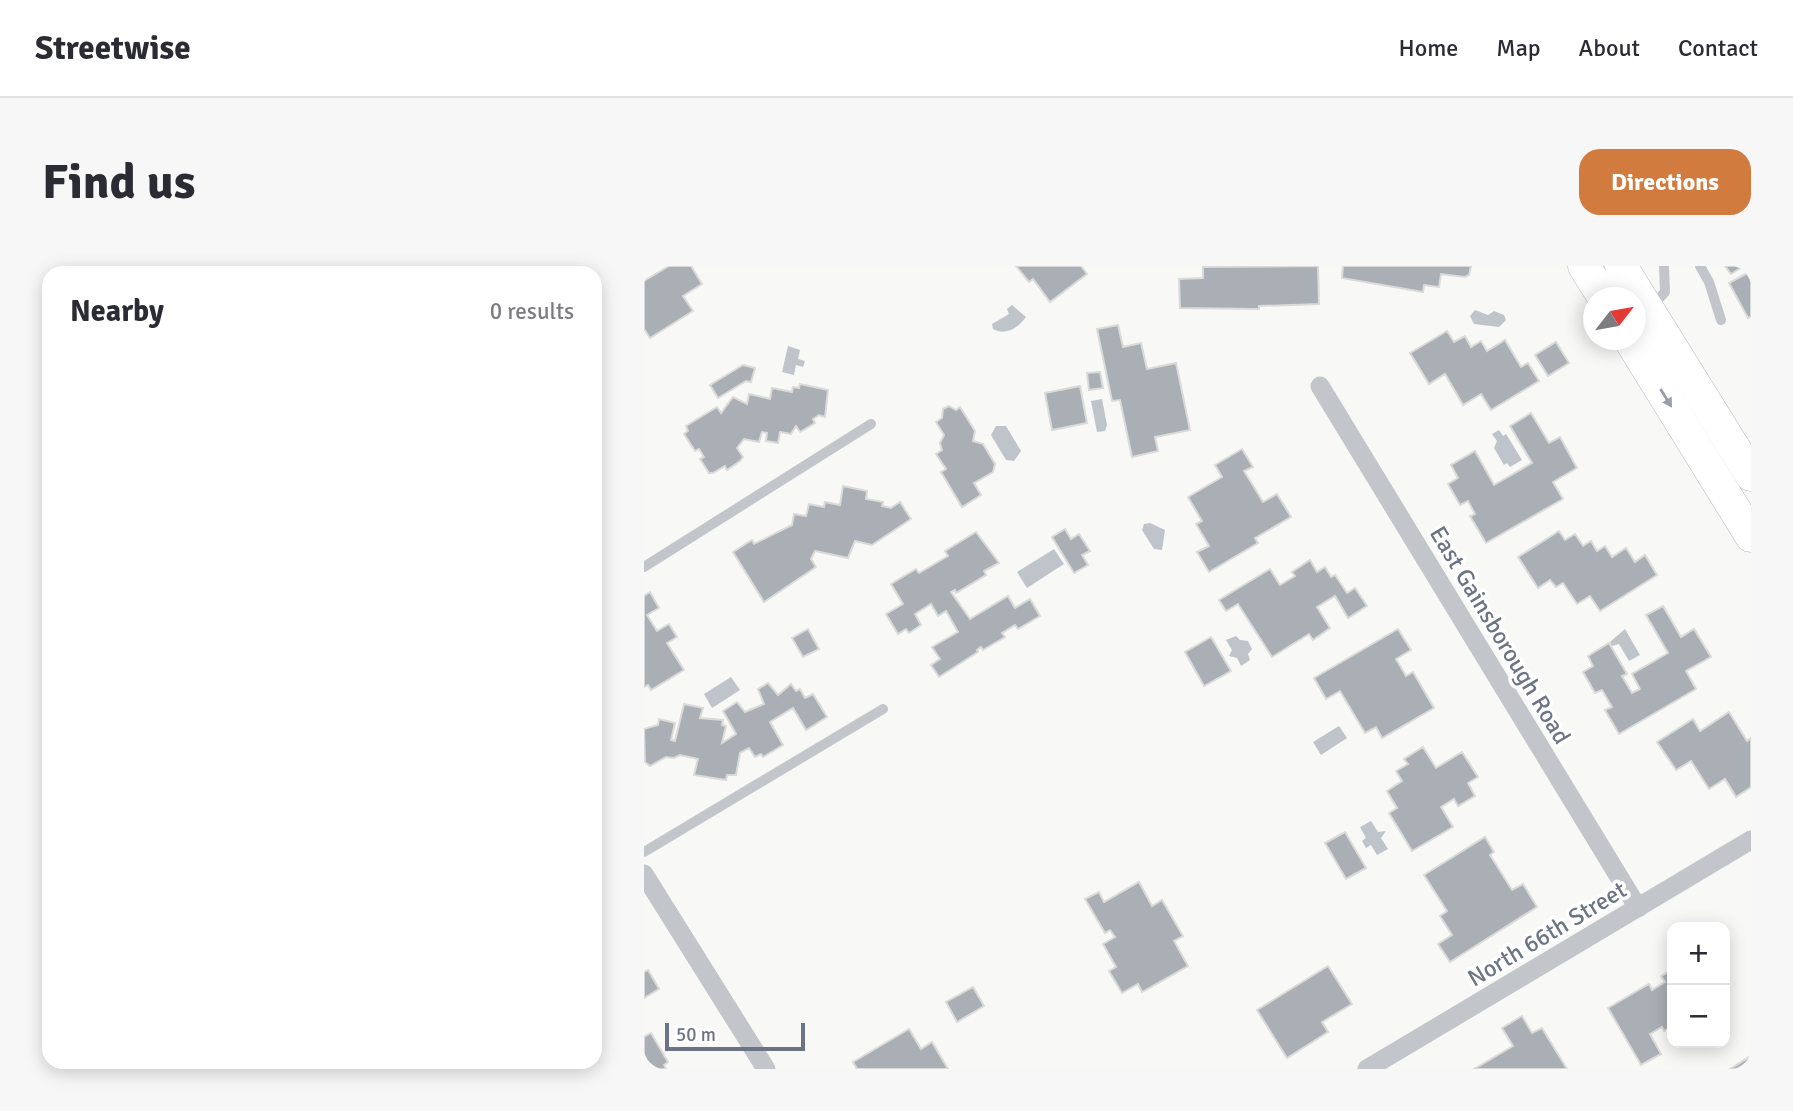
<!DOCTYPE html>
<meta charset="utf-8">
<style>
body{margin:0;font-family:Signika,sans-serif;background:#f7f7f7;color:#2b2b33}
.controls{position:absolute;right:21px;bottom:21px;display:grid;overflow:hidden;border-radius:14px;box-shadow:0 4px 18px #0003}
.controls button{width:63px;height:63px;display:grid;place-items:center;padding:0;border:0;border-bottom:2px solid #e1e1e2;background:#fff;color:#2b2b33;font:35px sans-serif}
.compass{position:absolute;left:939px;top:21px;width:63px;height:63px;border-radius:50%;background:#fff;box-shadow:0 4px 18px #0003;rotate:59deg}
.scale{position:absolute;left:21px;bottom:18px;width:140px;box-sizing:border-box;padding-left:7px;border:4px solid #6b7484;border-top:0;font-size:19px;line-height:24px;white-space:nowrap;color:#6b7484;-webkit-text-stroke:5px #fff;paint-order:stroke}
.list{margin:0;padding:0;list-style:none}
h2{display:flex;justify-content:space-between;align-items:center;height:91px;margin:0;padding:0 28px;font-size:30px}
h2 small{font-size:23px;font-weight:400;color:#7c7c81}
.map{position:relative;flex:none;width:1107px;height:803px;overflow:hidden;border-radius:21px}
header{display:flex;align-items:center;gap:42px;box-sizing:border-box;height:98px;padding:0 35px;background:#fff;border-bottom:2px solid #e1e1e2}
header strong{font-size:33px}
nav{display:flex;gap:38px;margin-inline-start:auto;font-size:24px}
.intro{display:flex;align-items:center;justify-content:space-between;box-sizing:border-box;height:168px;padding:0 42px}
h1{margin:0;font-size:49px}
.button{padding:18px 32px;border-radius:21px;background:#d17b3e;color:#fff;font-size:24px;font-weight:700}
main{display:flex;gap:42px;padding:0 42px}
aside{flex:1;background:#fff;border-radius:21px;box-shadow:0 4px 18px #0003}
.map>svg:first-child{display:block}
.water{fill:#bec4ca}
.building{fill:#aaafb6;stroke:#dadad8;stroke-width:2}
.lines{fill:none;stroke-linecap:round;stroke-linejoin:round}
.primary-casing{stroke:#b6b8bd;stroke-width:33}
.service{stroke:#c2c5c9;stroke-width:10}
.minor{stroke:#c2c5c9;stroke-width:19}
.primary{stroke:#fff;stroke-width:32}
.oneway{fill:#979ea9}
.labels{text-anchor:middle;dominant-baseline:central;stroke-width:7;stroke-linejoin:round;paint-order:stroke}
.street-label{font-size:24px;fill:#6b7484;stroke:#fff}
</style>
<header>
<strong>Streetwise</strong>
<nav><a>Home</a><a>Map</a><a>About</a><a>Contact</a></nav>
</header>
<div class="intro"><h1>Find us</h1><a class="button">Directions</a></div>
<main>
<aside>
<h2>Nearby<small>0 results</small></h2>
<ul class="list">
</ul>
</aside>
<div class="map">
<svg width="1107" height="803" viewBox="0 0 1107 803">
<rect width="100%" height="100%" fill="#f8f8f6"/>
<g class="water">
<path d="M368,39L382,51C374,62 362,70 349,63L348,58L365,48L363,43Z"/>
<path d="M831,44L844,49L850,45L860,49L862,54L855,61L830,58L826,50Z"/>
<path d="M144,80L156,84L154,93L161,95L159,101L152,99L150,109L138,106Z"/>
<path d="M458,133L463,159L461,165L453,166L447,135Z"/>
<path d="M352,160H362L377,185L370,195L362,194L347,169Z"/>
<path d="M855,164L859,170L862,168L878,194L866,201L863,197L860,199L850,182L853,175L848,168Z"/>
<path d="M506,257L521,264L518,284L510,283L498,264L500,258Z"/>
<path d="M410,283L420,298L383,322L373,306Z"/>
<path d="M981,363L996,389L985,395L975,378L968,380L966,376Z"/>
<path d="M592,370L596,374L604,375L608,383L604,388L606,394L597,400L593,392L585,390L588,384L582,374Z"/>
<path d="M87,411L96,424L68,442L60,428Z"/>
<path d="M695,460L703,472L677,489L669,476Z"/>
<path d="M727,555L734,566L742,565L737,572L744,583L733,589L727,579L722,582L718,575L722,572L716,561Z"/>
</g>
<g class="building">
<path d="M25,0H47L58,18L39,30L49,45L6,72L0,63V15Z"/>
<path d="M372,0H437L443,8L406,36L389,13L385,16Z"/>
<path d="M674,0L675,38L615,40V43L536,42L535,13L559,12V1Z"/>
<path d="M699,0H827L825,9L821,11L797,8L795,21L780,19L779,26L698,12Z"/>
<path d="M1081,0H1100L1087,8Z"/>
<path d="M1107,5V50L1104,52L1085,17Z"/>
<path d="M474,59L479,81L497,77L503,103L532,97L546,164L511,171L514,185L488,191L476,134L468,135L453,63Z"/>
<path d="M803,65L810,76L821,70L827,81L837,75L843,85L861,74L877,101L884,97L895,115L847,144L837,128L819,139L801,108L785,118L766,87Z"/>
<path d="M912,76L925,97L904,110L891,89Z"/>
<path d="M99,99L111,102L107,116L102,115L74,132L66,119Z"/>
<path d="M456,106L459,122L445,124L443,107Z"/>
<path d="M156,118L184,124L181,151L175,149L169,153L171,157L156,166L152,160L147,168L136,166L134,177L122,175L123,167L118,166L115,176L100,173L93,182L99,191L96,195L83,204L81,200L69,207H65L56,193L60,191L55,183L51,185L40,168L44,165L42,160L73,141L77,147L89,131L103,138L105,128L126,133L128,122L148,126L149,121L155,122Z"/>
<path d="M436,120L443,157L408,164L401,127Z"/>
<path d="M305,140L312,144L316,141L331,165L329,175L339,178L351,198L349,206L330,217L337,229L318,241L297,206L302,203L292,188L298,184L296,177L300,169L292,156L298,152L299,143Z"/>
<path d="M887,147L905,177L916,171L933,202L909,216L919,233L842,277L826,250L831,248L824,235L816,239L804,218L814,212L807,199L831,185L850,219L888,197L866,160Z"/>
<path d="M598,183L609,201L600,205L619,236L633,228L647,251L611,272L614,277L565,306L553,286L565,280L552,258L558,255L544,231L578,211L571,199Z"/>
<path d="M199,220L223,225L222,233L239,236L238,240L247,242L256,236L267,253L228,279L211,275L204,292L171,285L167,293L172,301L120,336L89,286L108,274L110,278L148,259L150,248L162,250L165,238L180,241L181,236L196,239Z"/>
<path d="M421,263L427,273L435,268L446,285L438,289L444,299L430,307L408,271Z"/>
<path d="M915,265L921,274L931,268L939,280L947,275L953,285L961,280L968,291L982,282L991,296L1001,289L1013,309L956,345L946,330L933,338L919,317L912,321L906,314L894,322L874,291Z"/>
<path d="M332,266L355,297L340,305L342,309L312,327L311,324L307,326L326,353L364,330L371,342L386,333L396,350L374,363L371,359L358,367L361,371L339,384L337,381L333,384L334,386L295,411L287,399L296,393L288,381L314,366L302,345L294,350L287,338L271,348L277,359L265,367L262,363L254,368L242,348L259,338L247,318L272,303L275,307L304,290L301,285Z"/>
<path d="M666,294L673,306L681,301L687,311L691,309L703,327L711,322L723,340L704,352L691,330L673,341L686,362L669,374L665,368L628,391L594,338L582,345L575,334L626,303L636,319L651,310L648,306Z"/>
<path d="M6,326L15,342L3,349L13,365L25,358L33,371L23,377L40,404L7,424L4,419L0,421V330Z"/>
<path d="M1019,340L1037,371L1050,363L1067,391L1042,405L1052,423L975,468L961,444L968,441L958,424L951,427L939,406L949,400L944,390L965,377L983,408L978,410L988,427L996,423L988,408L1024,387L1002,349Z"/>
<path d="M164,363L175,383L159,391L148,372Z"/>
<path d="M754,363L767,384L752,393L762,410L769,406L790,442L738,472L732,461L721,467L696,425L682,433L670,412Z"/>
<path d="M567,371L587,405L560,420L541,386Z"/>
<path d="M124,417L134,429L147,418L152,425L156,423L161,432L169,428L183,451L162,464L149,442L126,456L139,479L119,491L117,488L111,491L105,482L96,487L92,509H83L82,514L50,509L54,493L36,489L30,492L22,491L6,500L1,496L0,463L14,459L15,453L31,457L27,474L31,475L40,438L59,442L56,452L79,454L78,459L82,460L78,477L92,468L79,445L93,436L101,446L120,438L114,423Z"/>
<path d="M1085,446L1103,475L1107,472V521L1092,531L1081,513L1065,523L1047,495L1032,504L1013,476L1049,453L1056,465Z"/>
<path d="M779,481L792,502L818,486L834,511L824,517L831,530L814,540L810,533L797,541L809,561L768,585L745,547L753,542L743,525L758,515L752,505L764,498L760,493Z"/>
<path d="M701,566L722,602L702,613L681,577Z"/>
<path d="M841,571L850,586L846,589L868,624L879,618L893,641L806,696L794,678L808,669L796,650L803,645L780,609Z"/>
<path d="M495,616L508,640L518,634L539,670L530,675L544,700L498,726L494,718L478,727L465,705L472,701L459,678L471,671L466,664L461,667L441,633L455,626L460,636Z"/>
<path d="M684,700L708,738L678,756L684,766L643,792L613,744Z"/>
<path d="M4,704L15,723L0,732V706Z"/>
<path d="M1028,704V761L1020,765L1018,761L1006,768L1017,788L997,799L964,742L1005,718L1008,724L1021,716L1017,710Z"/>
<path d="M329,721L340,740L313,756L302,736Z"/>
<path d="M878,750L888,767L898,762L923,803H830L869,780L858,762Z"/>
<path d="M265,763L277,783L288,776L304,803H213L209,796Z"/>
<path d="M7,767L24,796L20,799L22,803H0V771Z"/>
<path d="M1107,790V803H1086Z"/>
</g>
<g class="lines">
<defs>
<g id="primary">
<path d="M940,0L960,32"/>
<path d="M977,0L1107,209"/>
<path d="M986,74L1107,270"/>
</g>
</defs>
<use href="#primary" class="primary-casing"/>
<g class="service">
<path d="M1056,0L1065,16L1077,54"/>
<path d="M1007,41L1021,26L1020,0"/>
<path d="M0,301L227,158"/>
<path d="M0,586L239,443"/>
</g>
<g class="minor">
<path d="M676,120L994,642"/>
<path d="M0,608L122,803"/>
<path d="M723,803L1107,574"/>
</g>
<use href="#primary" class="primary"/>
</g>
<defs><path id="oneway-solid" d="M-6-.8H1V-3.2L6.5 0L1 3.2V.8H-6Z" transform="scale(1.75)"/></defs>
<use class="oneway" href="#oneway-solid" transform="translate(1022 132) rotate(58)"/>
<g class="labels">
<g class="street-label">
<text transform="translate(856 369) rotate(59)">East Gainsborough Road</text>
<text transform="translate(903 668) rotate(-31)">North 66th Street</text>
</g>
</g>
</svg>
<div class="controls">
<button>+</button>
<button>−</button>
</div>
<svg class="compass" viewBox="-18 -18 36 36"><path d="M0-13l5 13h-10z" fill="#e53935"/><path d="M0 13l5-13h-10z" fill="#7c7c81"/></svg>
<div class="scale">50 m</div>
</div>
</main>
